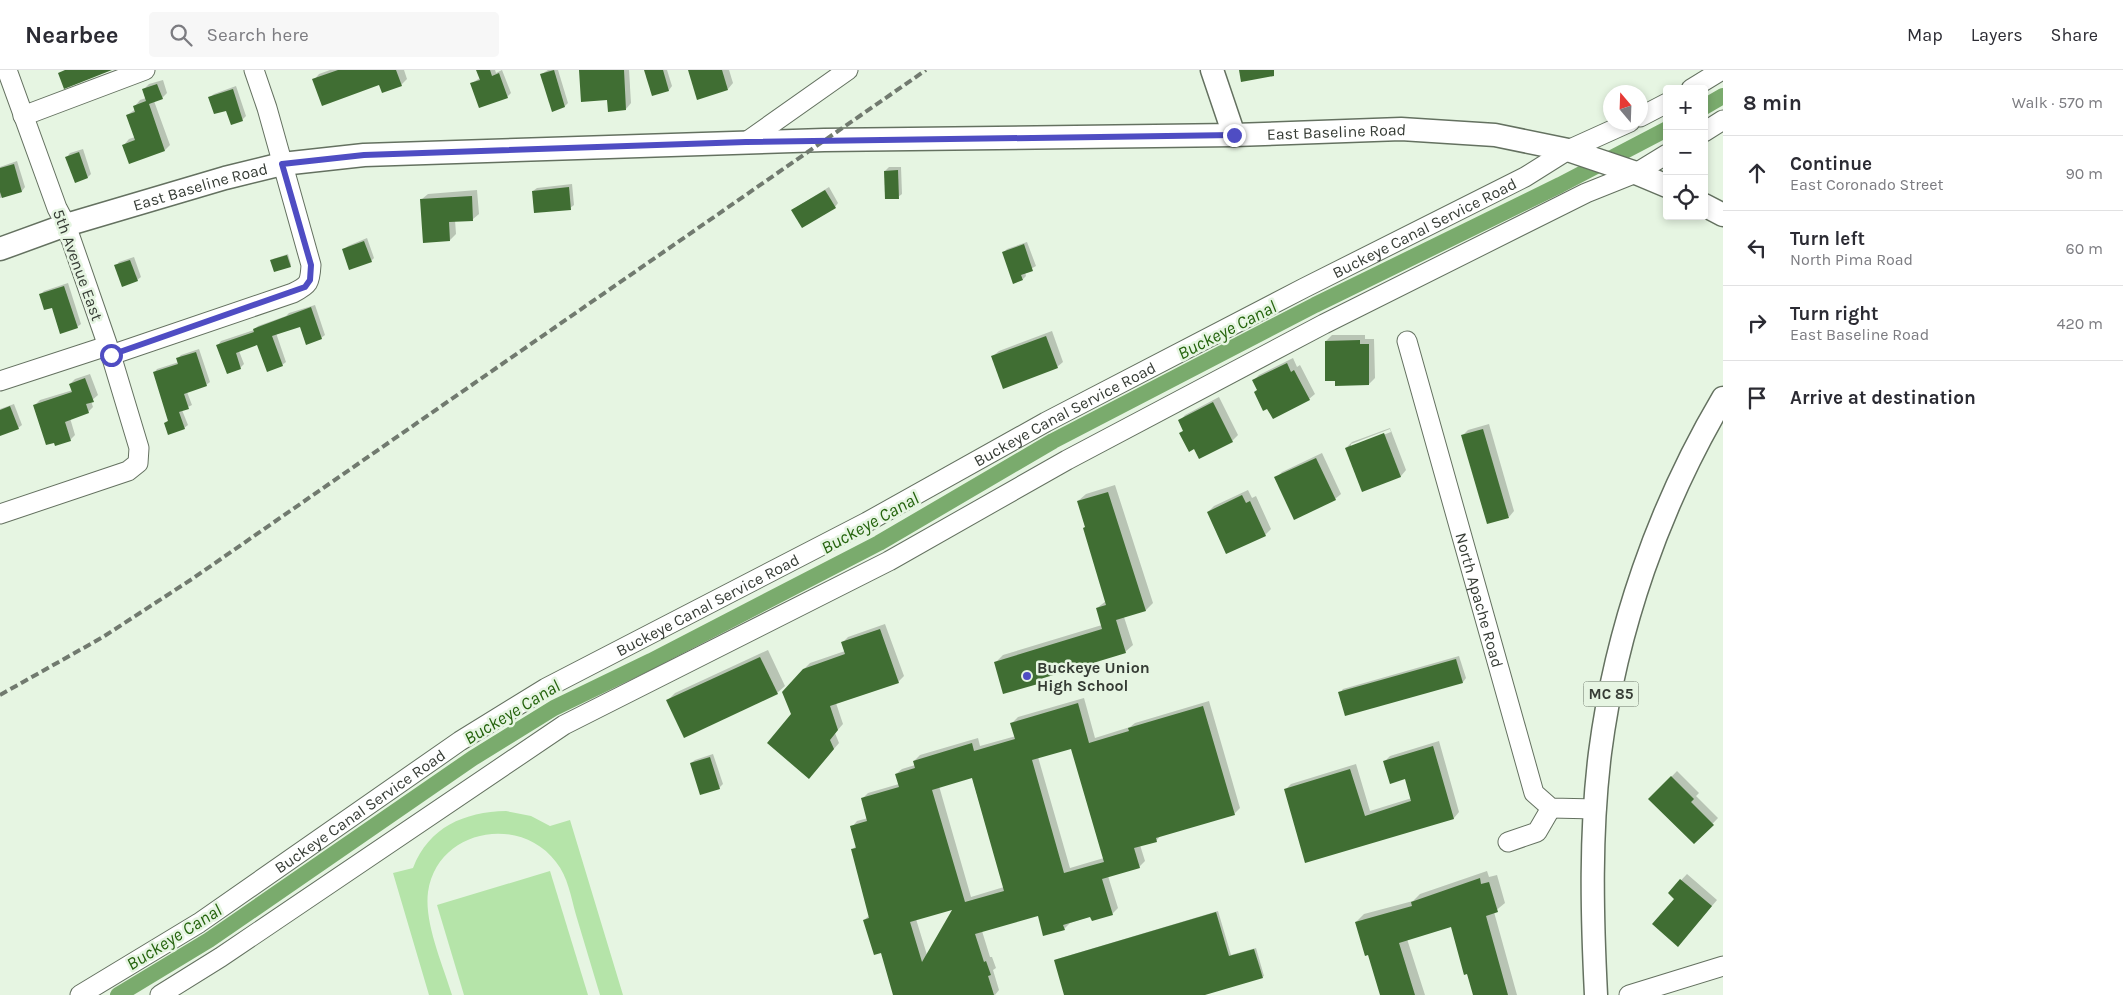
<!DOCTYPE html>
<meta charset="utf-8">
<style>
body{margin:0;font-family:Karla,sans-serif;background:#f7f7f7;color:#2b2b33}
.controls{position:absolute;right:15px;top:15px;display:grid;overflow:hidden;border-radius:5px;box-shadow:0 2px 8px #0003}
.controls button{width:45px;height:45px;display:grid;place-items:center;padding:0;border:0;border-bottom:1px solid #e1e1e2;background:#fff;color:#2b2b33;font:25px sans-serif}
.compass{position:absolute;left:1603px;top:15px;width:45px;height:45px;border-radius:50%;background:#fff;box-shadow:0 2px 8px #0003;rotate:341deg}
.stop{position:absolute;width:15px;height:15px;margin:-11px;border:4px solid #4f4dc3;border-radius:50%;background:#fff}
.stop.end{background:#4f4dc3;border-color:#fff;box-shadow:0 1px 5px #0008}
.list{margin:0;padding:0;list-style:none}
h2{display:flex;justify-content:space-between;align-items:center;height:65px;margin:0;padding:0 20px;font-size:21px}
h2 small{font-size:16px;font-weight:400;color:#7c7c81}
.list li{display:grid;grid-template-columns:32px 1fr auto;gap:15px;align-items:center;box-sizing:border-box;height:75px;padding:0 20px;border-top:1px solid #e1e1e2}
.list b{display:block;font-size:19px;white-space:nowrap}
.list p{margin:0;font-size:16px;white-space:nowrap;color:#7c7c81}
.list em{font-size:16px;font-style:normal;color:#7c7c81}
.icon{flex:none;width:28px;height:28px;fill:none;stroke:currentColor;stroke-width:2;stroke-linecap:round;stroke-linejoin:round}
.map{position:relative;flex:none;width:1723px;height:925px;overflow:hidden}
header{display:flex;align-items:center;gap:30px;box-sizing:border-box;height:70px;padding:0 25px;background:#fff;border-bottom:1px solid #e1e1e2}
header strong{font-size:24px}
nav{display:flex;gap:28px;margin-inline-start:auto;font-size:18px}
.search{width:350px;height:45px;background:#f7f7f7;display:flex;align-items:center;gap:12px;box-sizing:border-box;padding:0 18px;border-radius:5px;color:#7c7c81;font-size:19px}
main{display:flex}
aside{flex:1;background:#fff}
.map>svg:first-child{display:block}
.green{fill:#b5e4a9}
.shadow{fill:#0003;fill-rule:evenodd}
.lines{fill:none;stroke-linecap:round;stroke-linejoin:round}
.canal{stroke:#7aab6d;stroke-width:16}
.building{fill:#406e33;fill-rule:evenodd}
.minor-casing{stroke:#647160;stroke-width:21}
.major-casing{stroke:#647160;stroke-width:25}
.minor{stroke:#fff;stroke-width:19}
.major{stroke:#fff;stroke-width:22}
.rail{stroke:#717a6f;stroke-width:4;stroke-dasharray:8 4;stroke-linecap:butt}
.route{stroke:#4f4dc3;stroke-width:6}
.poi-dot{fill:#4f4dc3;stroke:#e6f5e2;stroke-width:2}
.labels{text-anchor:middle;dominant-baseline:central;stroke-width:5;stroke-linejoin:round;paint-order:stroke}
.shield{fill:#e6f5e2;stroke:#6b7469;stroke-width:1}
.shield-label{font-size:15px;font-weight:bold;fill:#363c35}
.street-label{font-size:16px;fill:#363c35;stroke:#e6f5e2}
.poi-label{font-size:16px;font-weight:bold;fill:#363c35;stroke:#e6f5e2;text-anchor:start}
.water-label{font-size:18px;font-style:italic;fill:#24630c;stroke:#e6f5e2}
</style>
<header>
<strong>Nearbee</strong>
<div class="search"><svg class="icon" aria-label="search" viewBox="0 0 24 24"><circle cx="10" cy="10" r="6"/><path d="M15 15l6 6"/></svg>Search here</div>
<nav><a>Map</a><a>Layers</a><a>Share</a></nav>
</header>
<main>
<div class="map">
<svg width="1723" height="925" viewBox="0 0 1723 925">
<rect width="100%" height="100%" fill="#e6f5e2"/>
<g class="green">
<path d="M506,741L531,746L550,756L570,750L623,925H600C592,898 584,872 576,845C571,827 568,807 556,792C520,744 437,759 428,822C424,853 443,895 452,925H429L393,803L413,798C429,757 464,742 506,741Z"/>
<path d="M550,801L588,925H464L437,835Z"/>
</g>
<g class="shadow">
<path d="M330,0H404L407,9L401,15L314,10L319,4Z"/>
<path d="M481,0H495L496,3L502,0L511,23L507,27L472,13L480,8Z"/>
<path d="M548,0H558L568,33L565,36L553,40L542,4Z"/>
<path d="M581,0H629L631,33L626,39L608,29Z"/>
<path d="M645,0H667L672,16L669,20L653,25Z"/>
<path d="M689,0H729L733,13L728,19Z"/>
<path d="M163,10L167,23L162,28L154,31L170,75L165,80L124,75L129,69L135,67L127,45L136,39L135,36L140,30L146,28L143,20L149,14Z"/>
<path d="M236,16L246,46L242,50L210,27L214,24Z"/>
<path d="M83,79L91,104L88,107L75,112L67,87L70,83Z"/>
<path d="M17,91L25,117L22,121L0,128V97Z"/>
<path d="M889,97H901L902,124L898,127L885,101Z"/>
<path d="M572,114L574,135L570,138L533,121L537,118Z"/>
<path d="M829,117L838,133L835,137H797Z"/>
<path d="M477,120L479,144L473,149L455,150L456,164L450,170L422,129L428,124Z"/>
<path d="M367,168L374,188L371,191L344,179L348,176Z"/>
<path d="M1027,172L1036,196L1025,202L1026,206L1023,209L1003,183L1007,179Z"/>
<path d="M288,184L291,195L290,196L273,189Z"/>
<path d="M134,187L141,207L137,210L116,196L119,192Z"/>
<path d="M68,213L81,254L77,257L40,225L44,221Z"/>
<path d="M315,235L325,265L321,268L301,255L276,263L286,292L282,295L258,274L239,281L244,294L240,298L218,275L221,271L254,260L258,256L286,246L289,243Z"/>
<path d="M1052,261L1063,292L1057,297L993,286L999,281Z"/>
<path d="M1332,265H1365V269H1374L1375,308L1369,314L1326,271Z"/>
<path d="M199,279L210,312L206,315L187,322L192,335L182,340L188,355L184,358L165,354L169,349L154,303L157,299L179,292L178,288L181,285Z"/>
<path d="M1293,288L1297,297L1300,295L1315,324L1309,329L1258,320L1253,311L1259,305Z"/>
<path d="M90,304L98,325L91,331L93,337L88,342L70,348L75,365L70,370L35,335L40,330L73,320L70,314L75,309Z"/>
<path d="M1219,327L1238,365L1232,371L1200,388L1195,378L1181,363L1184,360L1180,351L1185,345Z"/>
<path d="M14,334L22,355L18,358L0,365V339Z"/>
<path d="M1489,354L1514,441L1509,447L1462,366L1468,360Z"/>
<path d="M1390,358L1406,400L1401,406L1362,420L1346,378L1352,372ZM1390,359L1391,362L1351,377V374Z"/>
<path d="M1322,383L1341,424L1335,429L1276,408L1282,402Z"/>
<path d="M1115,415L1153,533L1146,540L1124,547L1133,575L1125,582L1043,607L1038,613L996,592L1003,585L1102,555L1097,538L1106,531L1078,431L1086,424Z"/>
<path d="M1248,420L1252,428L1256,426L1271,459L1265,465L1208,442L1214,436Z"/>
<path d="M885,554L904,606L898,612L836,633L843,654L835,663L839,673L815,701L792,645L804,599L810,593L845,581L842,573L848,567Z"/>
<path d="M768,580L785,616L777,623L667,631L675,623Z"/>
<path d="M1459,586L1466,608L1463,612L1340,623L1343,619Z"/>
<path d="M1084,628L1095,668L1130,657L1135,653L1209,631L1240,738L1234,744L1162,764L1156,771L1140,775L1145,791L1139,797L1108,806L1118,838L1112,844L1091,846L1070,853L1064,859L1039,844L982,861L990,887H992L996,898L993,900L999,920L995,925H895L881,881L864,850L870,845L852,780L857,775L852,757L857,751L868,748L862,729L868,723L899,714L896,704L902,699L915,695L914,691L920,685L978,668L980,676L1016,666L1012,653L1018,647ZM1072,677L1104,788L1070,798L1038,687ZM972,707L1004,817L971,827L939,716ZM955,838L927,885L916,849Z"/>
<path d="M1439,671L1459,742L1454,748L1306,791L1285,720L1291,714L1356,694L1370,741L1412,728L1406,707L1384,692L1390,686Z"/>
<path d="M713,684L723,714L719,718L691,693L695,690Z"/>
<path d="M1677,701L1699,723L1696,726L1718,748L1694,773L1650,729Z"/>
<path d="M1487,801L1489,807L1497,805L1505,833L1494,842L1517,925H1474L1452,855L1407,869L1425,925H1382L1369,883L1356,852L1364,844L1413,831L1420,824Z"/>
<path d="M1687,804L1717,830L1683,870L1676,829L1669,823Z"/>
<path d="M1218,841L1231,885L1256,878L1264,906L1262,907L1201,925H1065L1055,890L1057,889Z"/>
</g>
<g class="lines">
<g class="canal">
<path d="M1704,37L1723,26"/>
<path d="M118,925L209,870L473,688L554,638L651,591L879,473L1053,371L1315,235L1560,115L1667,59"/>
</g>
</g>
<g class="building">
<path d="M65,0H112L64,19L58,3Z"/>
<path d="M338,0H396L402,16L382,23L379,15L322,36L312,9Z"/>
<path d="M476,0H490L492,6L499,3L508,28L479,38L470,13L480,10Z"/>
<path d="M554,0L565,37L552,42L540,4Z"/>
<path d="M579,0H624L626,40L608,42L607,30L581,32Z"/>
<path d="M644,0H663L669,21L652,26Z"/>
<path d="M688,0H722L728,20L697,30Z"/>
<path d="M1239,0H1274V6L1241,12Z"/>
<path d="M157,14L163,29L149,34L165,81L129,94L122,75L135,70L126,45L135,42L133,36L146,31L142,19Z"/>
<path d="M233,19L243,51L231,55L226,41L214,44L208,27Z"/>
<path d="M79,82L88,108L75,113L65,87Z"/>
<path d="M14,94L22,122L2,128L0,122V98Z"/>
<path d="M898,100L899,129H885L884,101Z"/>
<path d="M569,117L571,140L534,143L532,121Z"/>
<path d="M825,120L836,138L802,158L791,140Z"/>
<path d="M472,126L473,151L449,152L450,171L423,173L420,129Z"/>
<path d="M364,171L372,192L349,200L342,179Z"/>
<path d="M1024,174L1033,201L1021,205L1023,210L1013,214L1002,182Z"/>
<path d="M287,185L291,197L274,202L270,190Z"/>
<path d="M130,190L138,211L122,217L114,195Z"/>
<path d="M64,216L78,258L60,264L52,238L44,240L39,224Z"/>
<path d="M311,237L322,269L306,275L300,257L272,266L283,296L267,302L257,275L236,283L241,299L227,304L216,275L254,262L253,259Z"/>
<path d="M1046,266L1058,298L1003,319L991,286Z"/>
<path d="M1360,270V274H1369V315L1335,316V311H1325V271Z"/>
<path d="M196,282L207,316L184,324L189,339L179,342L185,359L168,365L164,353L168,351L153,302L178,294L176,288Z"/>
<path d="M1287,293L1291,302L1294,300L1310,330L1273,349L1267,339L1263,341L1254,322L1257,320L1252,310Z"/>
<path d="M85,308L94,332L86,334L89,343L65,352L71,371L55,376L54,373L46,375L33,335L72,322L69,314Z"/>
<path d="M1213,332L1233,372L1199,389L1194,379L1189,382L1179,363L1183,361L1178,350Z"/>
<path d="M10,336L19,359L0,366V340Z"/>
<path d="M1483,359L1509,448L1487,454L1461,365Z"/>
<path d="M1384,363L1401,407L1362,422L1345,378Z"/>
<path d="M1316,388L1336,430L1294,450L1274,407Z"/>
<path d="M1108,422L1146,541L1116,550L1126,583L1037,610L1038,614L1003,624L994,592L1102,559L1096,538L1106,535L1083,458L1085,457L1077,431Z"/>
<path d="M1242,425L1246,433L1250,431L1266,466L1226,484L1207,442Z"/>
<path d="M880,559L899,613L830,636L838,660L830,670L834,679L809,709L767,673L791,644L782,622L803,599L845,584L841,572Z"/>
<path d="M760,587L778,624L684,668L666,630Z"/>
<path d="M1456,589L1463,613L1345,646L1338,622Z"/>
<path d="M1078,633L1089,673L1129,661L1128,658L1203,636L1235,745L1156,768L1157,772L1134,778L1140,798L1102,809L1113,845L1092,851L1090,847L1063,855L1065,860L1043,866L1038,846L975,864L984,892L986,891L991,905L988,906L994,925H893L881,883L874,885L863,850L869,848L851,779L856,778L850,756L867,751L861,728L899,717L895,704L915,698L913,691L972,673L974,681L1015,669L1010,653ZM1071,679L1104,792L1064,803L1032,690ZM972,708L1004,821L965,832L932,720ZM952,840L922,892L910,852Z"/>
<path d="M1433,676L1454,749L1305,793L1284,719L1350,699L1365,746L1411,731L1405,709L1390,714L1383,691Z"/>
<path d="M710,687L720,719L700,725L690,693Z"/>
<path d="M1671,706L1694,729L1691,732L1714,755L1694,774L1648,729Z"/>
<path d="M1480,808L1481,814L1489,812L1498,842L1486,846L1508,925H1473L1467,904L1464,905L1451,857L1399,873L1415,925H1380L1368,885L1365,886L1355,852L1412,836L1411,832Z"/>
<path d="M1680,809L1712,836L1678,877L1652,854L1674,829L1668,823Z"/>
<path d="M1216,842L1229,886L1254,879L1263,908L1205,925H1064L1054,890Z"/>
</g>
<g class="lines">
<defs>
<g id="minor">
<path d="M1691,19L1722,0"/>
<path d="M23,46L145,0"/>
<path d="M1640,47L1667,33"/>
<path d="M1704,62L1723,50"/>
<path d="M746,72L848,0"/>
<path id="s1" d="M1407,271L1534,723L1551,738L1596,739"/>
<path d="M111,285L293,223C309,215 310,213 311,195L267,38L254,0"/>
<path d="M0,311L107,276"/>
<path d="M0,444L128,401L138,393L139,378L111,285L66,155L57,138L7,0"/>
<path d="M1508,772L1537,762L1551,738"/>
<path id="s2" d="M80,925L199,853L460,671L546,618L867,452L1046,352L1304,218L1525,107L1568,80L1630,52"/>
<path d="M160,925L221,887L564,655L889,491L1067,390L1324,254L1586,123L1636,103L1667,84"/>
<path d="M1629,925L1723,896"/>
</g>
<g id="major">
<path d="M1212,0L1234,65"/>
<path d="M1704,135L1723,145"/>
<path id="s3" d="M0,179L66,155L225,108L282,94L364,85L824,70L1234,65L1401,59L1495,65L1568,80L1636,103L1667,116"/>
<path d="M1596,925C1592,845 1590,763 1600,683C1616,559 1659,436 1723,328"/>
</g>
</defs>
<use href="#minor" class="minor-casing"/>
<use href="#major" class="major-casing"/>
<use href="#minor" class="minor"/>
<use href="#major" class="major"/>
<path class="rail" d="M0,625L103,567L192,509L926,0"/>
</g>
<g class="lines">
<path class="route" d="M111,285L305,217L310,210L311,195L282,94L364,85L746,72L1234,65"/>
</g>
<circle class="poi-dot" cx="1027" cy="606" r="5"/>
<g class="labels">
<rect class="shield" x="1583.5" y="611.5" width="55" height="25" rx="4"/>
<g class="shield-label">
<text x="1611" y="624">MC 85</text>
</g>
<g class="street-label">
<text stroke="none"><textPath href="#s3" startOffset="1350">East Baseline Road</textPath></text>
<text stroke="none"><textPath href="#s3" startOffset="210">East Baseline Road</textPath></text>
<text stroke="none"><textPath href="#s2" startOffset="1550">Buckeye Canal Service Road</textPath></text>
<text transform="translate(78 195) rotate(70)">5th Avenue East</text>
<text stroke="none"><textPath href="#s2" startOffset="1145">Buckeye Canal Service Road</textPath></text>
<text stroke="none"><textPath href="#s1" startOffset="269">North Apache Road</textPath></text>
<text stroke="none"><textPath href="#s2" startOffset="740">Buckeye Canal Service Road</textPath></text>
<text stroke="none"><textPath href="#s2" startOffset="335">Buckeye Canal Service Road</textPath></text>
</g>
<g class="poi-label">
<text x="1037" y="597">Buckeye Union<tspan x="1037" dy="18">High School</tspan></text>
</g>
<g class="water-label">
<text transform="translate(1227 260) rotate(-27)">Buckeye Canal</text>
<text transform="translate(870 453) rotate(-29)">Buckeye Canal</text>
<text transform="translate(512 642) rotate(-31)">Buckeye Canal</text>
<text transform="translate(174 867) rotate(-32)">Buckeye Canal</text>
</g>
</g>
</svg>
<div class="controls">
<button>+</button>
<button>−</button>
<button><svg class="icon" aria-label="locate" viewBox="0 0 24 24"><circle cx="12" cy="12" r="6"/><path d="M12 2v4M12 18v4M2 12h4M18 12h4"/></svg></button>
</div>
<svg class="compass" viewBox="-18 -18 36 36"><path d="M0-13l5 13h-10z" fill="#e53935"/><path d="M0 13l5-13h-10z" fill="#7c7c81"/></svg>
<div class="stop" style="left:111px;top:285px"></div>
<div class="stop end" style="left:1234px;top:65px"></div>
</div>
<aside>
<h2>8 min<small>Walk · 570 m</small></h2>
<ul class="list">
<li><svg class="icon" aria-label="ahead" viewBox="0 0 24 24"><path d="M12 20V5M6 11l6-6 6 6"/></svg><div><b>Continue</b><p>East Coronado Street</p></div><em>90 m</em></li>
<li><svg class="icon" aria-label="left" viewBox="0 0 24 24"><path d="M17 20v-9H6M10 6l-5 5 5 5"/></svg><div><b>Turn left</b><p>North Pima Road</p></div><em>60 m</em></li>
<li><svg class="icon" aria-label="right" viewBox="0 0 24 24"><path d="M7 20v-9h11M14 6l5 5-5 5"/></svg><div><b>Turn right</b><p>East Baseline Road</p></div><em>420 m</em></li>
<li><svg class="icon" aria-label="arrive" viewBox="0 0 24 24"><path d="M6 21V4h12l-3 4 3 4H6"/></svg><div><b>Arrive at destination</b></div></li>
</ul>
</aside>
</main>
